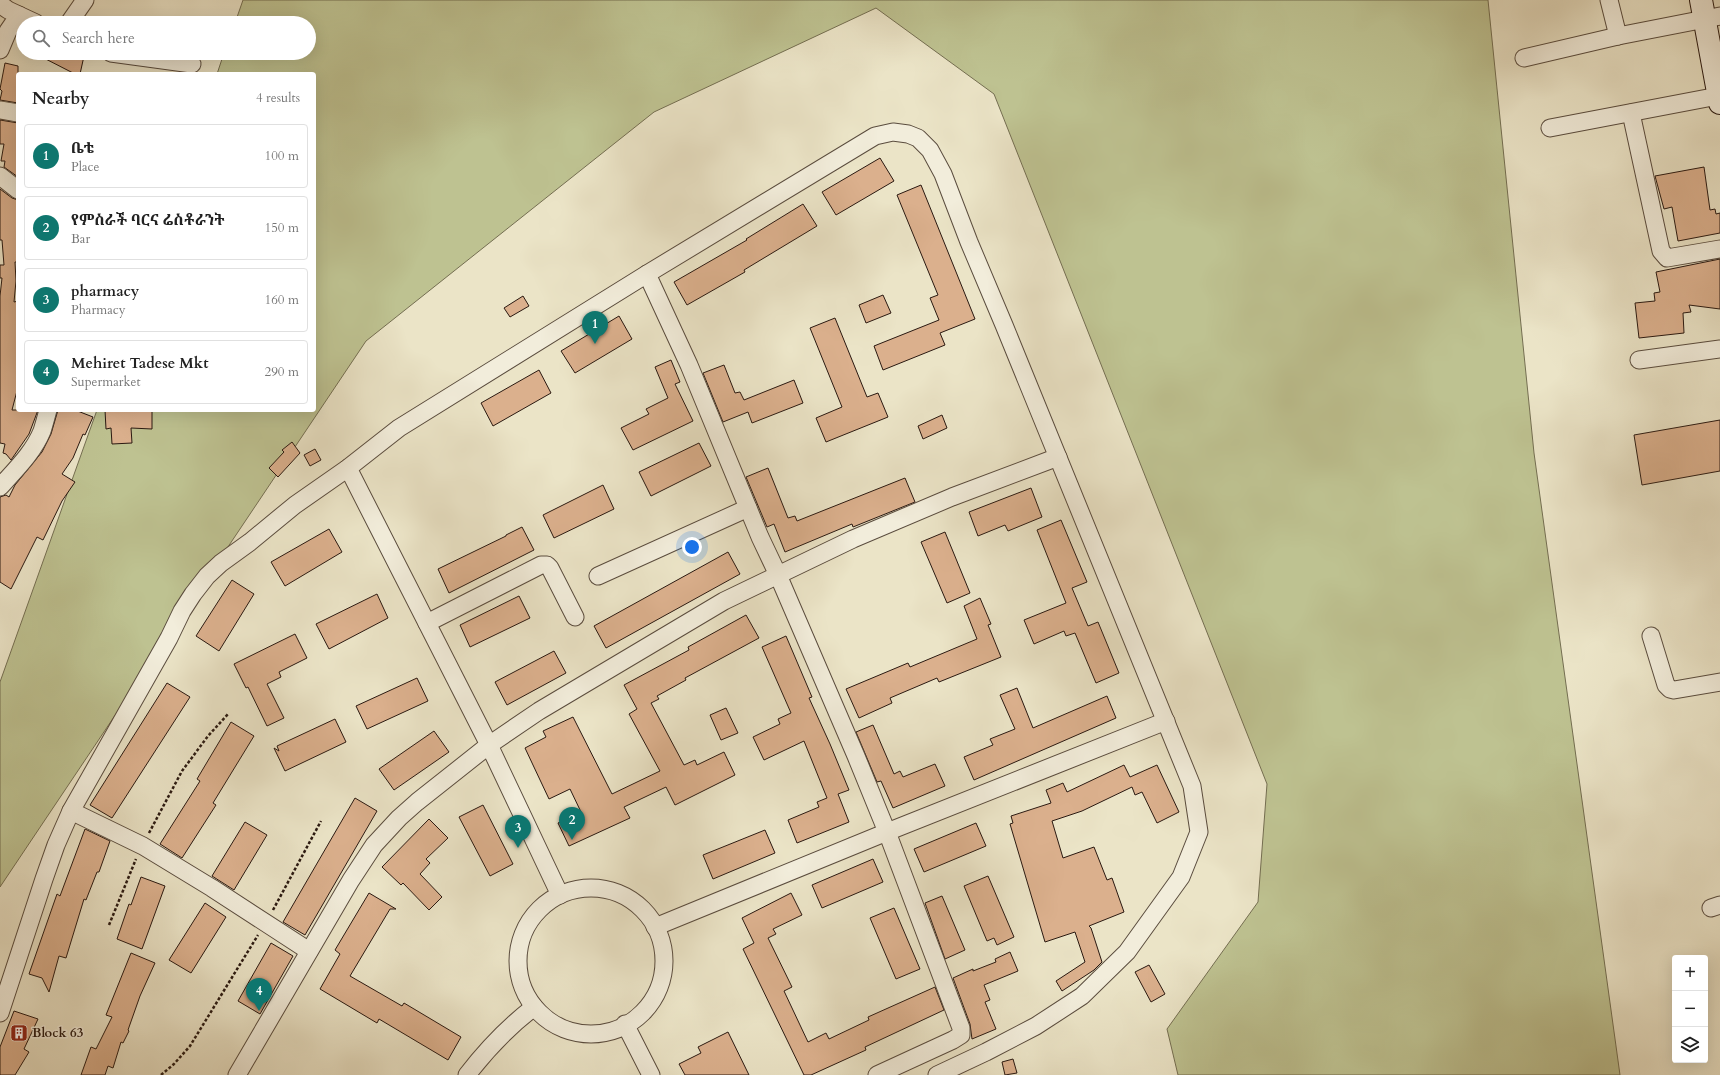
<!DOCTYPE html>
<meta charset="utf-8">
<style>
body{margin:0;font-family:Cardo,"Noto Serif Ethiopic",serif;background:#f2f2f2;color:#222}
.controls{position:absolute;right:12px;bottom:12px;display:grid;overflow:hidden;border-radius:4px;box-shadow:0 4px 16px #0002}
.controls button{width:36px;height:36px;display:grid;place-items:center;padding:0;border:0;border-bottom:1px solid #e0e0e0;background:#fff;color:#222;font:20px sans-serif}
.you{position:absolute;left:692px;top:547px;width:14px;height:14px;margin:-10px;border:3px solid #fff;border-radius:50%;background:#1a73e8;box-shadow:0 0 0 6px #1a73e833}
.badge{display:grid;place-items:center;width:26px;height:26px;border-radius:50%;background:#0f766e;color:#fff;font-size:13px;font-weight:700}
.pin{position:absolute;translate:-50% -33px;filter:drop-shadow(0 1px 2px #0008)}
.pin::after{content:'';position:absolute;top:21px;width:14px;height:12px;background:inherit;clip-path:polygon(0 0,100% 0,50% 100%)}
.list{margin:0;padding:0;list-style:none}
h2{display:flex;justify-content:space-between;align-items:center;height:52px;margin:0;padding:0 16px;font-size:17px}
h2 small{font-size:13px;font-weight:400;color:#767676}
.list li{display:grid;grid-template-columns:26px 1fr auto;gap:12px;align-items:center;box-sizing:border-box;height:64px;margin:0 8px 8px;padding:0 8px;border:1px solid #e0e0e0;border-radius:4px}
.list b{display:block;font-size:15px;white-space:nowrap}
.list p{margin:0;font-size:13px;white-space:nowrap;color:#767676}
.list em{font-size:13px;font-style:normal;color:#767676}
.icon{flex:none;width:22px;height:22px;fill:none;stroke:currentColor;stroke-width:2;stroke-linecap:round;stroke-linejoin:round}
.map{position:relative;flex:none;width:1720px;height:1075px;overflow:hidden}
.search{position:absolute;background:#fff;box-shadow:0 4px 16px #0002;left:16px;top:16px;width:300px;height:44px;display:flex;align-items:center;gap:10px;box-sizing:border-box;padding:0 14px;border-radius:22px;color:#767676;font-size:15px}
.panel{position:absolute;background:#fff;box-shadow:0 4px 16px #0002;left:16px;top:72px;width:300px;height:340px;border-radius:4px}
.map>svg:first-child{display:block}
.green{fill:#bec291;stroke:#746e51}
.building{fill:#dbb08d;stroke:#2a1911}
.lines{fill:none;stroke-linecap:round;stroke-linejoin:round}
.street-casing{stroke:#5a4c3e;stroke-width:19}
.secondary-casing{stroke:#2a1911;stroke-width:24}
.path{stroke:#2a1911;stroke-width:2.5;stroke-dasharray:3 2;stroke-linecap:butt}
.street{stroke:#f2eddb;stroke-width:17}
.secondary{stroke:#f2eddb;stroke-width:22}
.labels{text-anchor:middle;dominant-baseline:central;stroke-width:3;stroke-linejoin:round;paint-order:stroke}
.poi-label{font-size:13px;font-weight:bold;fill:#2a1911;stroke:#f2eddb;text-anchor:start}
</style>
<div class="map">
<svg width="1720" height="1075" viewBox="0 0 1720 1075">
<rect width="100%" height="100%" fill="#ebe4c7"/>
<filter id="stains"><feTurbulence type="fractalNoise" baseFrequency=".005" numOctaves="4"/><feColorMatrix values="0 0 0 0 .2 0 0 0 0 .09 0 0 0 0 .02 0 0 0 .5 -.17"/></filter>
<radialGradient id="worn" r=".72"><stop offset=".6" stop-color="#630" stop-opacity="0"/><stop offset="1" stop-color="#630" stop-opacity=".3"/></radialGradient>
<path class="green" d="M243,0H1488L1534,453L1620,1075H1178L1167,1029L1258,902L1267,784L994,94L876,8L654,112L366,341L0,887V682L97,410H314V74H217L224,53H309V23H235Z"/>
<g class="building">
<path d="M34,53H73L84,56L80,74H75Z"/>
<path d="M5,63L18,66V103L0,100L2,91L0,89Z"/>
<path d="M0,120L18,123V177L4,167L5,161H1L4,144H0Z"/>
<path d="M880,158L894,181L836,215L822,192Z"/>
<path d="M1704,167L1710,210L1715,209L1716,214L1720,213V233L1678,241L1672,207L1664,209L1655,176Z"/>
<path d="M921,185L975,319L940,333L945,345L883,370L874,346L939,320L930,298L938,295L897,195Z"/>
<path d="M0,189L12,198L18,200V262H15L16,281L14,302L18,301V387L12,410H38L29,434L11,460L6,454L3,453L5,444L0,443V296L2,278H0V265H4L2,240H0Z"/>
<path d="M803,204L817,226L744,270L745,272L687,305L674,282L747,240L746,239Z"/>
<path d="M1720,259V309L1689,305L1691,312L1683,313L1684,333L1639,338L1635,303L1655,301L1654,293L1660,292L1656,272Z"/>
<path d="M883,295L891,313L866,323L859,305Z"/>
<path d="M523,296L529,306L510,317L504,308Z"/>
<path d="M619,316L632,339L575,373L561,351Z"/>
<path d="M835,318L867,397L878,393L888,417L826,442L816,418L842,407L810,328Z"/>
<path d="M671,360L680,382L675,384L693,421L633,450L621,428L649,414L646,409L668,398L655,367Z"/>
<path d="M724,365L735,393L740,392L744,400L794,380L803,403L752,423L748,412L723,422L703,373Z"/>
<path d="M539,370L551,393L493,426L481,403Z"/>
<path d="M58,410H75L93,417L85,435L83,434L73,458L62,474L75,482L62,501L43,540L37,537L11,589L0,582V497L6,495L9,497L15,485L42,452L51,434Z"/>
<path d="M105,410H152V429L131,428L132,443L112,444L111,428L106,429Z"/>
<path d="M942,415L947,428L923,439L918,426Z"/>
<path d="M1720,420V471L1642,485L1634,435Z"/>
<path d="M292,442L300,453L278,477L269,468L284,452L282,450Z"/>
<path d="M699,443L711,466L651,496L639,472Z"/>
<path d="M315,449L321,460L310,466L304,455Z"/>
<path d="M768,468L788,518L795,516L797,521L905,478L915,502L853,527L852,524L785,552L774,524L767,527L746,477Z"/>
<path d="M603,485L614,509L554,538L543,515Z"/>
<path d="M1031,488L1042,517L1008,531L1005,525L978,536L969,512Z"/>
<path d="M1061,520L1087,582L1072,588L1088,626L1098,622L1119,673L1096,683L1075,633L1066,636L1064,631L1034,644L1024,620L1066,603L1037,530Z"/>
<path d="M522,527L534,550L449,593L438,569L506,536V535Z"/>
<path d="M329,529L342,552L285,586L271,562Z"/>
<path d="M945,532L970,593L947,603L921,542Z"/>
<path d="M728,552L740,574L606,648L594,626Z"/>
<path d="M232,580L254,594L219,651L196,636Z"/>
<path d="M377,594L388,618L329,649L316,624Z"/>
<path d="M519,596L530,618L470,647L460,625Z"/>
<path d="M980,598L991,624L988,625L1001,657L939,682L937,678L890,698L892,703L859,718L846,689L908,663L910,667L977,639L964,606Z"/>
<path d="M746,615L759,638L685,678L686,680L657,696L659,699L651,703L684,765L695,760L697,765L724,752L735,775L675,805L666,787L624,807L630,818L569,846L558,823L581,812L570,789L549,799L525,748L546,737L543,731L573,717L612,794L660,771L629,714L637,709L624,685L689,650L688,647Z"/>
<path d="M295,634L307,658L279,672L281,677L267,684L284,718L267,726L248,687L246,688L234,664Z"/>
<path d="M786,636L812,697L809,698L830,744L849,790L838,794L849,822L797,843L788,820L819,807L817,802L827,798L804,741L764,760L753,737L780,724L778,719L791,713L762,647Z"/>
<path d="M554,651L566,673L507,705L495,682Z"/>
<path d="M417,678L428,701L367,729L356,706Z"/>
<path d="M167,683L190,697L112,818L90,805Z"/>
<path d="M1017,688L1033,728L1107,696L1116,718L974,780L964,757L993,745L990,739L1015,729L1000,695Z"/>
<path d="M726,708L738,733L721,740L710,715Z"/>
<path d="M335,719L346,742L285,771L274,748L279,751L277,746Z"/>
<path d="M231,722L254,736L213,803L216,805L182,858L160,844L200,781L197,779Z"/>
<path d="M873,725L894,774L900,771L903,777L935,764L945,786L893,808L881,781L877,782L856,732Z"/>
<path d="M434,731L449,752L394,790L379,769Z"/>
<path d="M1124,765L1130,777L1157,765L1179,812L1157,823L1142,792L1135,795L1132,787L1082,811L1052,821L1063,858L1094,847L1107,880L1112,878L1124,912L1089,926L1091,928L1102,962L1094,970L1062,991L1056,981L1085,962L1075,932L1045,942L1010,824L1013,823L1011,816L1051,803L1046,790L1063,783L1067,792Z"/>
<path d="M355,798L377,811L305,935L283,922Z"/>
<path d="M483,805L513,864L490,876L459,817Z"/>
<path d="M429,819L448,838L426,859L430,863L420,874L442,897L429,910L403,883L401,885L382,867Z"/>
<path d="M245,822L267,835L234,890L212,876Z"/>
<path d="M976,823L986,846L924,872L914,849Z"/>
<path d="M85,829L110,841L99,872H97L86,900L84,899L66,958L59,956L49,992L42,978L29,974L57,894L60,896Z"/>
<path d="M765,830L775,853L713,879L703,855Z"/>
<path d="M873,859L883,882L822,908L812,885Z"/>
<path d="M988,876L1014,937L997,945L994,938L987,941L964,886Z"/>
<path d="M141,877L165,886L142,949L117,939L129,904L131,905Z"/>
<path d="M369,893L396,909H390L350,976L402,1006L404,1003L461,1037L448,1060L379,1019L377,1023L320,989L340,954L335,950Z"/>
<path d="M791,893L802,915L773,929L776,934L768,938L792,987L784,991L808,1042L826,1033L829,1039L869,1020L868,1017L935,987L944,1010L865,1047L866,1050L811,1075H804L743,949L754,943L742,918Z"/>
<path d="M942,896L965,950L945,959L925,903Z"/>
<path d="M205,903L226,917L191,973L169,960Z"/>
<path d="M894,908L920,969L896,979L870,918Z"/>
<path d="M271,943L293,956L260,1014L238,1001Z"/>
<path d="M1010,952L1018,971L984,985L990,1000L985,1002L996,1029L972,1039L970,1024L953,978L973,969V971L996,962L995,959Z"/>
<path d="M131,953L155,963L140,996L128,1030L129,1031L123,1043L121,1042L113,1068L108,1066L105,1075H81L91,1047L96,1049L112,1017L106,1015Z"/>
<path d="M1149,965L1165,994L1151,1002L1135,972Z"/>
<path d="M14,1011L38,1019L24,1049L29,1052L15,1075H0V1047Z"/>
<path d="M728,1032L749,1075H685L679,1064L701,1053L698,1047Z"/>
<path d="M1013,1059L1017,1073L1005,1075L1002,1062Z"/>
</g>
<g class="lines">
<defs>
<g id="street">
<path d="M1609,0L1618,36"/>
<path d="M0,4L8,10L36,23"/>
<path d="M69,23L85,0"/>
<path d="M0,50L8,31L19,15"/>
<path d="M111,53L192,64"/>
<path d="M1524,58L1618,36L1720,16"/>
<path d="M0,110L18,113"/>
<path d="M1631,113L1661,251L1667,258L1720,249"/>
<path d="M1550,128L1718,96"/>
<path d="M0,176L18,190"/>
<path d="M647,274L689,365L760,537L778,575L856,756L887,832L961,1028V1035L953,1040L877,1075"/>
<path d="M1639,360L1720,349"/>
<path d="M348,468L489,745L560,895"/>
<path d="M0,487C15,470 33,453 42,431C44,425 46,417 48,410"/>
<path d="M598,576L748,508"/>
<path d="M427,623L541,565H547L550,568L575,617"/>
<path d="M1651,636L1666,685L1670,689L1674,690L1720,682"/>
<path d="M71,811L143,846L212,888L309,951"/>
<circle cx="591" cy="961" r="73"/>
<path d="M1711,908L1720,905"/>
<path d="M655,927L887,832L1166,721"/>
<path d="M0,1013L44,879L56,845L71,811L169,638L182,611L193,594L207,576L221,563L250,542L295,505L348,468L399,428L647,274L875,136L893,132L908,134L918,138L930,150L943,174L969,242L1004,325L1192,786L1199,832L1181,877L1127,952L1082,996L1036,1026L986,1052L937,1075"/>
<path d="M625,1024L651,1075"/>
<path d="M237,1075L351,880L374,845L399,818L417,802L489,745L539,711L724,601L853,539L952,497L1058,457"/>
<path d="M467,1075C487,1049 508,1027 534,1007"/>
</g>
<path id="secondary" d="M1701,0L1720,103"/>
</defs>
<use href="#street" class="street-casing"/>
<use href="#secondary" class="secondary-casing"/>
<g class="path">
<path d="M149,833L182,771L208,736L229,713"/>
<path d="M273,910L321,821"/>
<path d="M109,925L136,859"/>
<path d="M161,1075L174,1064L190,1046L258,935"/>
</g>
<use href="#street" class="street"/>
<use href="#secondary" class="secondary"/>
</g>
<defs>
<symbol id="building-square" viewBox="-11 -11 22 22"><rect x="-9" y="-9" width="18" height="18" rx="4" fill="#8f2418" stroke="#f2eddb"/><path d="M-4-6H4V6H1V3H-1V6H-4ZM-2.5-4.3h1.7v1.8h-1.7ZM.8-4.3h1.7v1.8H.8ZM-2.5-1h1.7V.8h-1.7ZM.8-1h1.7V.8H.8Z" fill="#fff"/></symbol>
</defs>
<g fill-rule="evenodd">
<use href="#building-square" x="9" y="1023" width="20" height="20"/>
</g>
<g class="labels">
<g class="poi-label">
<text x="32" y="1033">Block 63</text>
</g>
</g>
<rect width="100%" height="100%" filter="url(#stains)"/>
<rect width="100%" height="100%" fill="url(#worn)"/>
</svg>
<div class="controls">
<button>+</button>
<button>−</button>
<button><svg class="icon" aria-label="layers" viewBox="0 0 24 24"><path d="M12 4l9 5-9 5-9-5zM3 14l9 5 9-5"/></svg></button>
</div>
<div class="you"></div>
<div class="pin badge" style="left:595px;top:344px">1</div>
<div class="pin badge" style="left:572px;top:840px">2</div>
<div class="pin badge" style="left:518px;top:848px">3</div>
<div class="pin badge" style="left:259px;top:1011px">4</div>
<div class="search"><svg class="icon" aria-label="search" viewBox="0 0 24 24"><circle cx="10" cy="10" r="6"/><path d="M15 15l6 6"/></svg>Search here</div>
<section class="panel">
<h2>Nearby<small>4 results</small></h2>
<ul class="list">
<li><span class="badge">1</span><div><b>ቤቴ</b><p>Place</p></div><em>100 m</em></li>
<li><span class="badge">2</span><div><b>የምስራች ባርና ሬስቶራንት</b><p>Bar</p></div><em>150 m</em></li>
<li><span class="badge">3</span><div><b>pharmacy</b><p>Pharmacy</p></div><em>160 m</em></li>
<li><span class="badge">4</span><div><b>Mehiret Tadese Mkt</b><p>Supermarket</p></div><em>290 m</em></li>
</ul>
</section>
</div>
